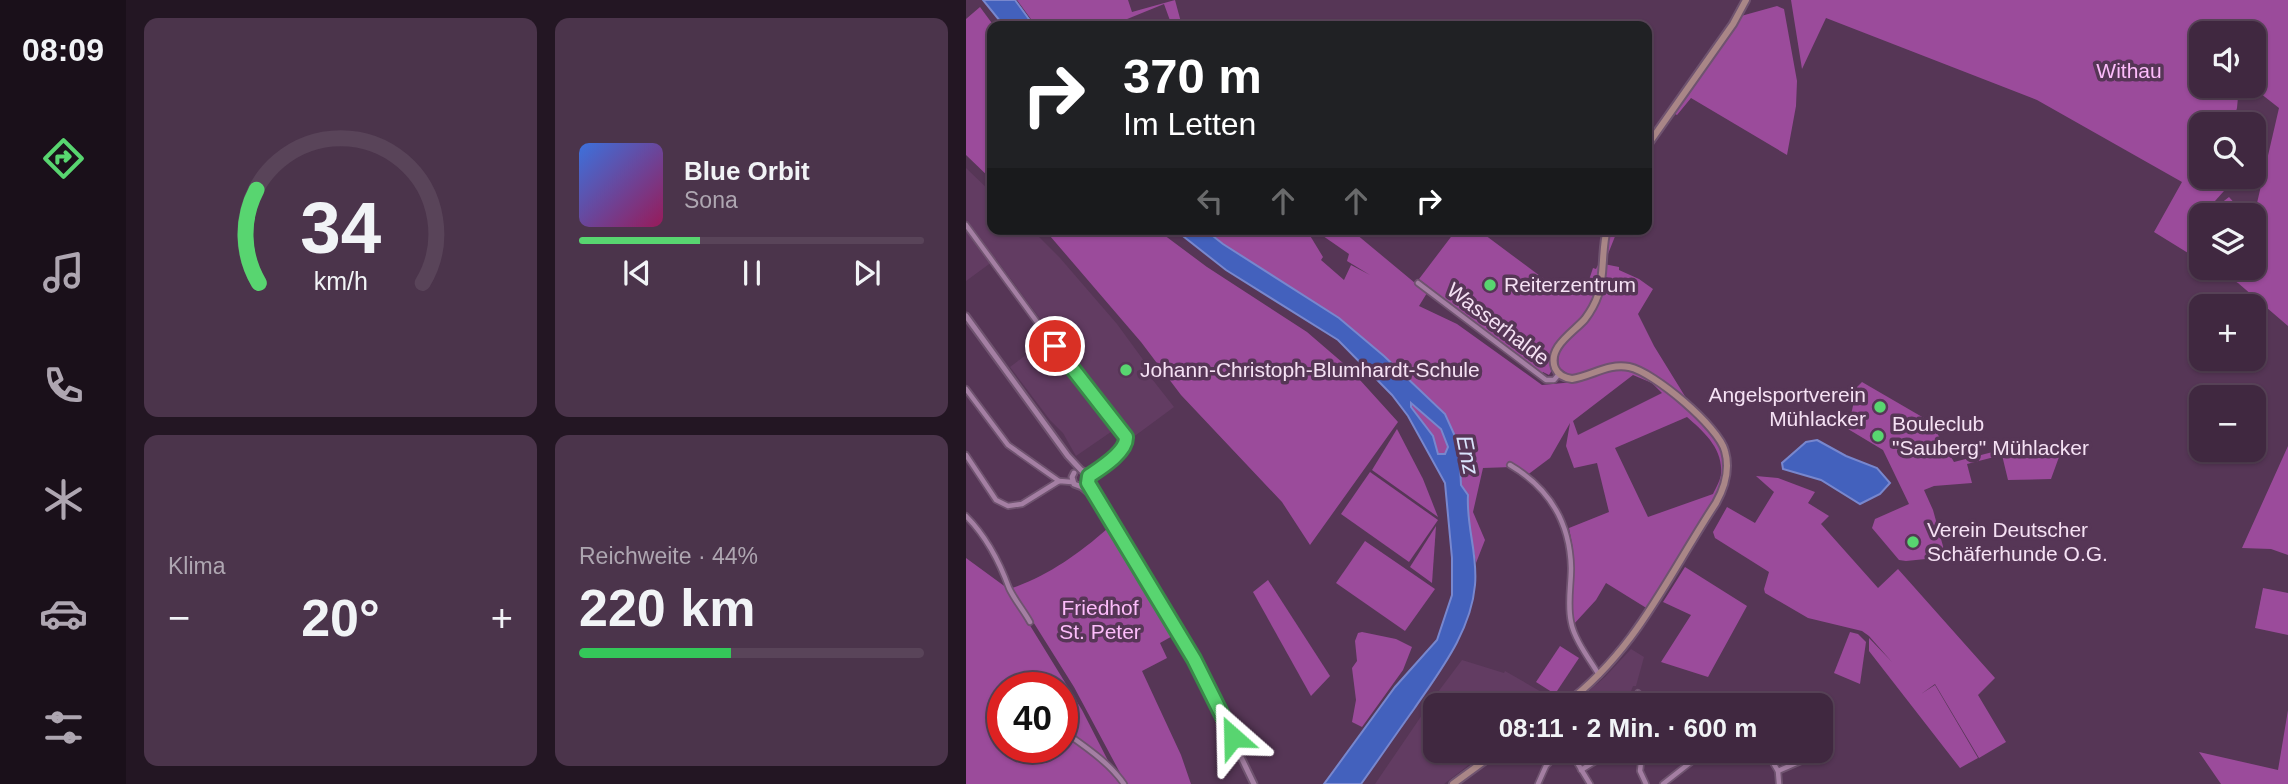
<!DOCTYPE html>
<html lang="de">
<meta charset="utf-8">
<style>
:root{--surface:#402840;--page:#4b344b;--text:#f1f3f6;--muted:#aea6b1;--line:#594459;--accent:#58d570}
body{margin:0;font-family:Arial,sans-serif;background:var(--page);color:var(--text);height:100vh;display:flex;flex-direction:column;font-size:26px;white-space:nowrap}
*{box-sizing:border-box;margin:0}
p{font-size:23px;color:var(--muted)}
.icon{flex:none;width:38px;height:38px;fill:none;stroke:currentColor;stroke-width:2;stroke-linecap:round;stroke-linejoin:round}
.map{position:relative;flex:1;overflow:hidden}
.drawer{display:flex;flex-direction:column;gap:18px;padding:18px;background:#231623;width:840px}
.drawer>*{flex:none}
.guide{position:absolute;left:21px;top:21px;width:665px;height:214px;border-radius:14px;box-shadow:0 2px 5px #0004,0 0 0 2px var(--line);background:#202124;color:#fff;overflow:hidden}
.tools{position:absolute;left:1223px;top:21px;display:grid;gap:14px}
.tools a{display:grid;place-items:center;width:77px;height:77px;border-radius:14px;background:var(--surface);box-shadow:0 2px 5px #0004,0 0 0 2px var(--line);font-size:35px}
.speed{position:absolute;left:21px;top:672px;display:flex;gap:14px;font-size:35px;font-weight:700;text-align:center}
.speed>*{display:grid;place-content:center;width:91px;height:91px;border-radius:50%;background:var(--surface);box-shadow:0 2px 5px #0004,0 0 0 2px var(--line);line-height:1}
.speed .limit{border:10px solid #d22;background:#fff;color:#111}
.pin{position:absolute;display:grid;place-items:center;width:60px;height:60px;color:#fff;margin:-30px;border:4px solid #fff;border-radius:50%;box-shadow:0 2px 7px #0007}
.me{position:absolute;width:77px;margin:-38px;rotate:335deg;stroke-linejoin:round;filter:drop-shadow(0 0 5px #0008)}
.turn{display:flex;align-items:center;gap:24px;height:147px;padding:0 21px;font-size:32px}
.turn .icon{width:91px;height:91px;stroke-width:2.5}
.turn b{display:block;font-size:49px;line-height:60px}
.lanes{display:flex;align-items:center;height:66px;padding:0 21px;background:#0003;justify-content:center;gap:35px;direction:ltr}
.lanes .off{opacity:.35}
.big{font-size:52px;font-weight:700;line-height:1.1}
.drawer .widget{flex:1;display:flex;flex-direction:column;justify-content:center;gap:10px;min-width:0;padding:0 24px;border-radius:14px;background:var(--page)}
.drawer .dial{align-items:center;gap:0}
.dial svg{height:182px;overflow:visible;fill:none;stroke:var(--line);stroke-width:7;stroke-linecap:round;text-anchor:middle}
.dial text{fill:var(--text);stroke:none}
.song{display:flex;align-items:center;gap:21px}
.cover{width:84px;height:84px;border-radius:10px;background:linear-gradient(135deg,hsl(220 70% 55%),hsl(330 70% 35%))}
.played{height:7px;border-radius:4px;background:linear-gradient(90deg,var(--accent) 35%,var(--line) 35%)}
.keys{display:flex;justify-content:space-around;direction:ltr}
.heat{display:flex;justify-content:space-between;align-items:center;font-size:38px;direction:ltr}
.charge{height:10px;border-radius:5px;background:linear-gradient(90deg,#34c759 44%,var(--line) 0)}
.drawer .tiles{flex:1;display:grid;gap:18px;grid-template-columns:repeat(2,1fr)}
.trip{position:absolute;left:457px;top:693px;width:410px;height:70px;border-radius:14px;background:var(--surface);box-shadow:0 2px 5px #0004,0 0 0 2px var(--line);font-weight:700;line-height:70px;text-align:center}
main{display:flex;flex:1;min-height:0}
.tabs{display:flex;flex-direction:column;width:126px;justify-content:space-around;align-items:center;background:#1a101a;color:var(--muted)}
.tabs .icon{width:49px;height:49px}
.tabs .active{color:var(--accent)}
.tabs b{font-size:32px;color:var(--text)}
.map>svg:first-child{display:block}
.built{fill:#623c62;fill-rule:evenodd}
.green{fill:#9b4b9b;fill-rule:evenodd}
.water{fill:#4361bd;stroke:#7887ce;stroke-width:2;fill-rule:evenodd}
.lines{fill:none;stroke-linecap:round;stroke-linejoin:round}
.minor-casing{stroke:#6f536f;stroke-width:8}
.tertiary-casing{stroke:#6f536f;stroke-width:9}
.secondary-casing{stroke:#6f536f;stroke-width:10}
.minor{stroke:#a47fa3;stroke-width:4.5}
.tertiary{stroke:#a47fa3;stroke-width:5}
.secondary{stroke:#a98687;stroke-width:6}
.route-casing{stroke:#398a49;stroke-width:18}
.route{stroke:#58d570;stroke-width:12}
.poi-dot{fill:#58d570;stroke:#563656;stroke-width:2.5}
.labels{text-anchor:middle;stroke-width:7;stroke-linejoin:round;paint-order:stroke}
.park-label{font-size:21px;fill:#fdbdfb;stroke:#563656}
.poi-label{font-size:21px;fill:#f5e1f4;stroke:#563656;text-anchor:start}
.street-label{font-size:21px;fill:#f5e1f4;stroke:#563656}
.water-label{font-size:23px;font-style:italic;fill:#d9e3fc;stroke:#563656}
</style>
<main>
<nav class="tabs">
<b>08:09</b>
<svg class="icon active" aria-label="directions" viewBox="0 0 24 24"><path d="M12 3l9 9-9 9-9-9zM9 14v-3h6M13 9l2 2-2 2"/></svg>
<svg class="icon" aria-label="music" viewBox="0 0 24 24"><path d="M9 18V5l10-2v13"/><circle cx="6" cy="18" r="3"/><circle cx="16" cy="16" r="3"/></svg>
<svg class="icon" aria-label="phone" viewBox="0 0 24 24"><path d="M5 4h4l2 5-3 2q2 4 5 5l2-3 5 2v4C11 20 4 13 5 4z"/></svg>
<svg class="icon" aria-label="climate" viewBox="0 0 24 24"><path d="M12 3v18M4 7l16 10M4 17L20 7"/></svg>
<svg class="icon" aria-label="car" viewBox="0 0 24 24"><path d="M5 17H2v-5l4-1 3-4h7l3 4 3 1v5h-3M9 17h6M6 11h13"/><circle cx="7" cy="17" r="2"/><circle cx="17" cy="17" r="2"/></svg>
<svg class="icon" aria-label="filters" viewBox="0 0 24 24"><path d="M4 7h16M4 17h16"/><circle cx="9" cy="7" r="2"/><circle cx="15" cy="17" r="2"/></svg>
</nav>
<section class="drawer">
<div class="tiles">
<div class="widget dial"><svg viewBox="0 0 100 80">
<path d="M14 69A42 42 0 1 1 86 69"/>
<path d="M14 69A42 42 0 0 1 13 28" stroke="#58d570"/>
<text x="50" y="56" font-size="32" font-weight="700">34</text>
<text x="50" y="72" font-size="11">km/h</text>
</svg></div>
<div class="widget">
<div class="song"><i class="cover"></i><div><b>Blue Orbit</b><p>Sona</p></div></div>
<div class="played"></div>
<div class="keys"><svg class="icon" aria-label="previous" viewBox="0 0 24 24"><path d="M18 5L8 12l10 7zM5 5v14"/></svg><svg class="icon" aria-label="pause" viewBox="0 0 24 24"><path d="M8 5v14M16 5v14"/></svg><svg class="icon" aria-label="next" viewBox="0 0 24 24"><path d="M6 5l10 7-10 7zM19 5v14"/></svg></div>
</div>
<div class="widget"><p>Klima</p>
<div class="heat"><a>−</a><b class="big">20°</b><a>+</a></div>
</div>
<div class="widget"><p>Reichweite · 44%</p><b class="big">220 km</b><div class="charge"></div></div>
</div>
</section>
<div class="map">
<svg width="1322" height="784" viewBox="0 0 1322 784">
<rect width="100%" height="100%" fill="#563656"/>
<g class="built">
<path d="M0 168 26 193V229H65L94 258 151 324 189 376 186 379 208 407 166 438 155 425 110 456 97 433 84 420 44 367 86 335 30 259 0 281ZM108 357 150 415 143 421 128 405 98 364Z"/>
<path d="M665 649 678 657 670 686H667L660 705H607L639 677Z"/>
<path d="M496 660 538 673 539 671 591 701 586 705H469V751H521L478 784H409L469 696Z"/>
</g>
<g class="green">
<path d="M51 0H162L166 12 209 0 216 26H206L198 4 144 26H70Z"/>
<path d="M825 0H1322V326L1272 283 1247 268H1288V216L1313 108 1285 86H1288V33H1236V86H1273L1271 108 1266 124H1236V177H1266V182L1249 201 1254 204 1263 197 1279 215H1236L1235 261 1188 232 1216 182 1071 100 860 18 836 69Z"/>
<path d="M811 6 818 9 831 81 830 106 821 155 725 98 711 115 707 113 775 16Z"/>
<path d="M14 7 28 26H26V180L0 155V19Z"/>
<path d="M78 229H190L241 267 341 332 384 369 432 422 344 545 316 502 215 395 175 342Z"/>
<path d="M238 229H340L357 257 355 260 378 280 385 265 404 275 381 261 383 254 347 229H384L461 293 453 306 491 324 576 385 608 382 638 371 655 369 669 371 694 385 749 436 757 454V480L749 500 682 609 640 583 630 600 607 625V549L603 528 643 512 631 463 608 468 600 446 604 423 584 458 560 476 546 467 517 468 507 512 519 540 510 563 501 514 502 495 495 485 493 445 479 414 418 356 373 318 257 244ZM667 375 686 383 696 393 612 435 607 421ZM721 417C737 431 757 448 755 473 755 479 750 488 747 494L682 517 649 448Z"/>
<path d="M491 229H511L594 291 604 278 620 289 627 268 630 269 632 265C647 311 571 341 586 370L583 375 577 372 575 375 453 279Z"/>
<path d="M643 229H652L638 264 653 267V270L673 279 687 289 672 314 688 346 725 406 693 378 668 366 604 376 593 367C588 344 612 333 623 317 635 300 640 251 643 229Z"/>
<path d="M896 382 970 425 968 428 988 462 1046 447 1071 445 1097 446 1085 479 1042 480 1036 455 1001 464 1006 483 968 486 958 490 967 510 980 557 940 561 933 560 906 528 909 519 943 504 917 450 882 429 891 387Z"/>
<path d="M445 402 475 429 482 448 479 454 474 455 472 453 467 436 444 407Z"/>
<path d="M431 429 457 479 472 517 406 470Z"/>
<path d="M1322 446V555L1305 549 1276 548Z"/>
<path d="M404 472 472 520 443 562 375 514Z"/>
<path d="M790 476 812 478 849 492 842 503 863 516 855 524 912 588 932 569 1029 678 1012 695 1040 742 1013 758 969 684 955 694 969 685 1012 758 994 768 903 651V638L926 662 903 636 896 631 842 618 799 593 798 589 803 572 749 538 747 532 761 507 789 523 808 492Z"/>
<path d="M470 526 466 583 444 567Z"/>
<path d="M141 529 148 538 154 539 210 634 194 643 201 658 176 671 215 755 225 784H160L108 687 46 588C80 577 114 553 141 529Z"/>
<path d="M399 541 469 589 439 631 370 583Z"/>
<path d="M0 558 41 588 116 710 154 784H0ZM37 688H96V747H37Z"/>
<path d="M719 567 781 606 742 677 695 662 725 615 697 602Z"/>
<path d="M302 580 364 676 345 696 287 592Z"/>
<path d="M1297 588 1322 593V635L1289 628Z"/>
<path d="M396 632 430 639 446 647 437 670 396 727 386 722 390 700 386 668 391 661 389 641 392 633Z"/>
<path d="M884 632 892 634 900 642 894 684 868 673Z"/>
<path d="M594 646 613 658 589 694 570 682Z"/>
<path d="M1322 710V784H1255L1233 752 1312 770Z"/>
</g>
<g class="water">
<path d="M17 0H49L68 26H38Z"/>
<path d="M208 229H238L257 244 373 318 418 356 479 414 493 445 495 485 502 495C500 526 512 554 509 585 505 632 473 672 448 709 430 734 413 759 395 784H358L429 687 471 640 486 595V558L479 483 442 416 426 395 372 340 260 270ZM445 403 475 429 482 447 479 454H472L467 436 445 407Z"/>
<path d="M851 440 880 456 911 468 924 483 914 494 894 504 855 480 817 469 816 463 840 442Z"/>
</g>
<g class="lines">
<defs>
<g id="minor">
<path d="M0 225 112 378 160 437C161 452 135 468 123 476"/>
<path d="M452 283 580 380H588L593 374"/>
<path d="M0 389 42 445 93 481"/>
<path d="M0 455 30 500 42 506 56 504 93 481 106 482"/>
<path d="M544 465C583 488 604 521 605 568 605 586 601 604 605 622 608 639 624 660 633 675"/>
<path d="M120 472 136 465"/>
<path d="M0 516C19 535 34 563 43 588 48 599 58 611 64 622"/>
<path d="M39 687V688"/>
<path d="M664 705 672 693"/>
<path d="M728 705V701"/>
<path d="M96 730C118 746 143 762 158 784"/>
<path d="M604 751 624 784"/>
<path d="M800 751 812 771 813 784"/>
<path d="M676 754 674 771 680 784"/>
<path d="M615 770 646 751"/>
<path d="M812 771 835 761 840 751"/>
<path d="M572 784 580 766 594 751"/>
<path d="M697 784 739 751"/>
</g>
<g id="tertiary">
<path d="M0 316 102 456 115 470 122 474V483L116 487"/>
<path d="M108 473 106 477 108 484 116 487 129 498"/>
<path d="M122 483 227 658 288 784"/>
</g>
<g id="secondary">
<path d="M681 146 767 24 780 0"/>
<path d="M598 705C671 650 701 577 750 503 759 487 764 469 759 451 753 427 688 372 663 367 642 363 626 376 606 379 598 378 592 375 589 368 581 347 608 332 619 319 625 311 629 304 632 295 639 274 635 251 641 229"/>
<path d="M487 784 532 751"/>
</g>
</defs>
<use href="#minor" class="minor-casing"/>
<use href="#tertiary" class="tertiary-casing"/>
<use href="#secondary" class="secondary-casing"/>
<use href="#minor" class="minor"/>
<use href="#tertiary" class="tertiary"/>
<use href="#secondary" class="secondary"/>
</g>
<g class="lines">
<defs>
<path id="route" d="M89 346 160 437C161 452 135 468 123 476L122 483 228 659 267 737"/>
</defs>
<use href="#route" class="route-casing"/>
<use href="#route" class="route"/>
</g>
<g class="poi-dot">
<circle cx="524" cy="285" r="7"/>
<circle cx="160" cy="370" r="7"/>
<circle cx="914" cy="407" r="7"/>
<circle cx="912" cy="436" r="7"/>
<circle cx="947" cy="542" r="7"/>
</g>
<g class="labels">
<g class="park-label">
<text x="1163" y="78">Withau</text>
<text x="134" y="615">Friedhof<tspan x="134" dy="24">St. Peter</tspan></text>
</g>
<g class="poi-label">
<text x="538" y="292">Reiterzentrum</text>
<text x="174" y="377">Johann-Christoph-Blumhardt-Schule</text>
<text x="900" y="402" text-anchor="end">Angelsportverein<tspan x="900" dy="24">Mühlacker</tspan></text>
<text x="926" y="431">Bouleclub<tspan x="926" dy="24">"Sauberg" Mühlacker</tspan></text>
<text x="961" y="537">Verein Deutscher<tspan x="961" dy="24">Schäferhunde O.G.</tspan></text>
</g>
<g class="street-label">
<text transform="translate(532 324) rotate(37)" y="7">Wasserhalde</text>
</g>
<g class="water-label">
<text transform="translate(502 455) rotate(79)" y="8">Enz</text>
</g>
</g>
</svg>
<div class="tools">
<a><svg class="icon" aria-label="sound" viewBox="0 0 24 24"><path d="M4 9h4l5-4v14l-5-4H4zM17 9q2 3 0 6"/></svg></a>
<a><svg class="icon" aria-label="search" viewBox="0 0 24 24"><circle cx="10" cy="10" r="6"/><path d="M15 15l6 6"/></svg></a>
<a><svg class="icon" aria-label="layers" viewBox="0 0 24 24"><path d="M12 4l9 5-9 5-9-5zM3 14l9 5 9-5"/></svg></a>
<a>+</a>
<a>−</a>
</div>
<div class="speed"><div class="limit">40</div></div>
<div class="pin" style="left:89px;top:346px;background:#d93025"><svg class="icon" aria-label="arrive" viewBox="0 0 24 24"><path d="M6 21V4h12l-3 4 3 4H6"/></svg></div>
<svg class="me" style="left:267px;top:737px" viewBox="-20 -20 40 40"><path d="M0-17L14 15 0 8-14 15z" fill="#58d570" stroke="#fff" stroke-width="4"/></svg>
<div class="trip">08:11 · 2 Min. · 600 m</div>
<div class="guide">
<div class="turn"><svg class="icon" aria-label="right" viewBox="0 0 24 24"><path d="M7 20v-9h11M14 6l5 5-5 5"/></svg><div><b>370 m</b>Im Letten</div></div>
<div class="lanes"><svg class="icon off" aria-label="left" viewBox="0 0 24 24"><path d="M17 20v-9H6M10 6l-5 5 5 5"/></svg><svg class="icon off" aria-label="ahead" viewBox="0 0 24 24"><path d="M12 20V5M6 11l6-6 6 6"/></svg><svg class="icon off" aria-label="ahead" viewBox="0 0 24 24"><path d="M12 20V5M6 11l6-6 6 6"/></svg><svg class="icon" aria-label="right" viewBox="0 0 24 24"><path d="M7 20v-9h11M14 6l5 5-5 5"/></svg></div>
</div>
</div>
</main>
